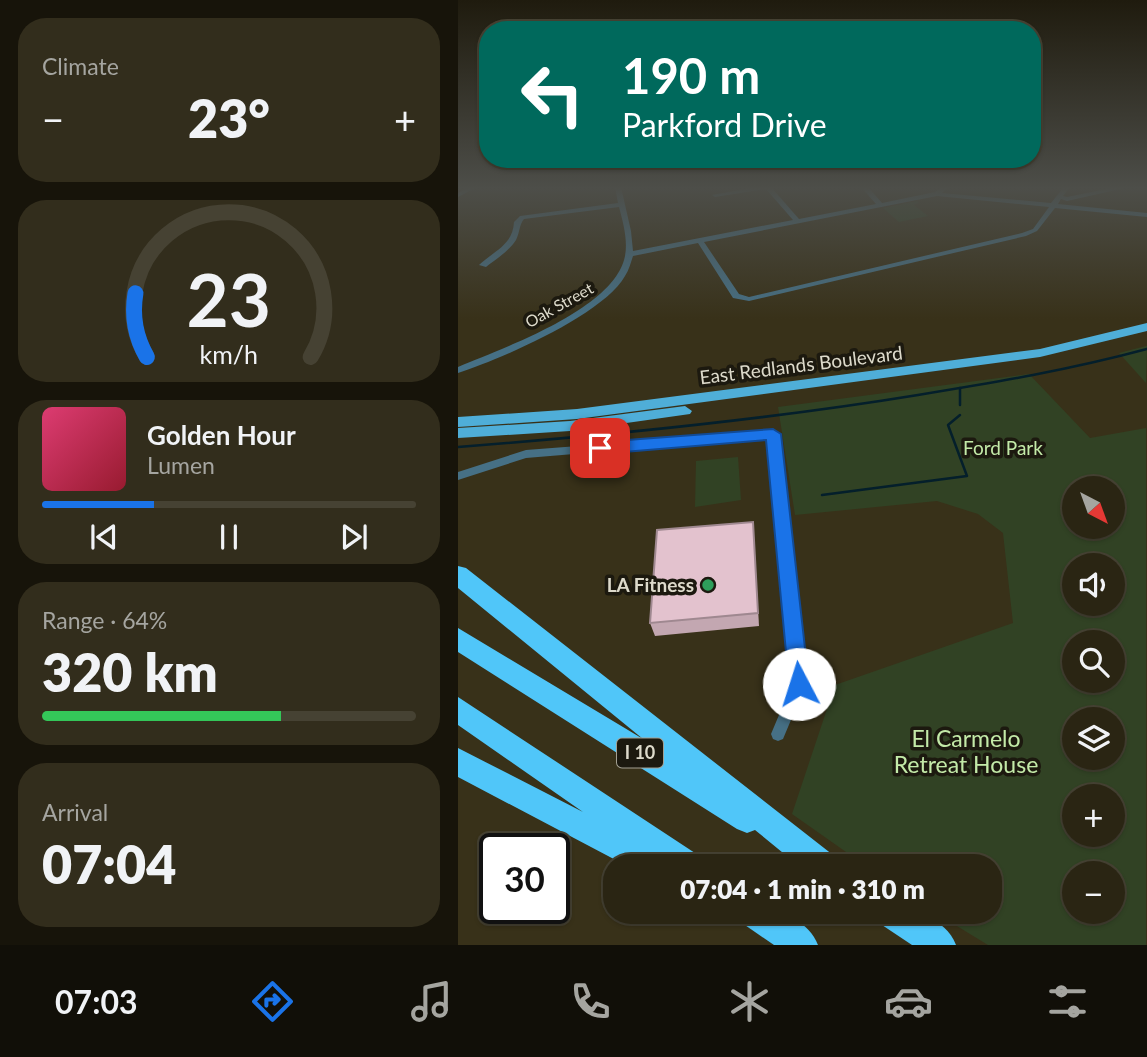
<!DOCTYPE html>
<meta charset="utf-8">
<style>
:root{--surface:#2a2513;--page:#322d1c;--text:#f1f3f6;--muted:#a5a5a0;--line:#464233;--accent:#1a73e8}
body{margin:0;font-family:Lato,sans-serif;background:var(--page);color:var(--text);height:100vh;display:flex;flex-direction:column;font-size:26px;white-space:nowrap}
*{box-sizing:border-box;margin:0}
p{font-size:23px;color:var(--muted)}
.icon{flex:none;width:38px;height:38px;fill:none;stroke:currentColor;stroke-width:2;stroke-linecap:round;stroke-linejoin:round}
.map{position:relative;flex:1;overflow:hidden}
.drawer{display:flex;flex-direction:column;gap:18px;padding:18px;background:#17140a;width:458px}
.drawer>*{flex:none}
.banner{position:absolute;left:21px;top:21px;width:562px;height:147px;border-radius:28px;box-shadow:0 2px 5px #0004,0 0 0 2px var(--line);background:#00695c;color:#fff;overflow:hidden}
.needle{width:46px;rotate:139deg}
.fabs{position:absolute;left:604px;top:476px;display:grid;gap:14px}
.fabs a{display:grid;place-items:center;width:63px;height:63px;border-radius:50%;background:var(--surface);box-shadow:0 2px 5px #0004,0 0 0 2px var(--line);font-size:35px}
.speed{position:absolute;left:21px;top:833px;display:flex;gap:14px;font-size:35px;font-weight:700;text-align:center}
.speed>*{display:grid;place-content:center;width:91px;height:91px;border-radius:50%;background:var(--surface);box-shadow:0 2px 5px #0004,0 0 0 2px var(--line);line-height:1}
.speed .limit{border:4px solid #111;border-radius:10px;background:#fff;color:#111}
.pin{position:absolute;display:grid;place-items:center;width:60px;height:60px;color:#fff;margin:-30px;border-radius:14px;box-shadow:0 4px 10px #0006}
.me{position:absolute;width:77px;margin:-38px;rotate:355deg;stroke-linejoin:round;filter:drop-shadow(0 0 5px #0008)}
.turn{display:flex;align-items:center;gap:24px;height:147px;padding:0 28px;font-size:32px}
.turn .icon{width:91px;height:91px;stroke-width:2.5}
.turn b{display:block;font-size:49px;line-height:60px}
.big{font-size:52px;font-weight:800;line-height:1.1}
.drawer .card{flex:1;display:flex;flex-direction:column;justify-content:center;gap:10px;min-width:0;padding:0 24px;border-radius:28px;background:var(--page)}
.drawer .dial{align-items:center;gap:0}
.dial svg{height:182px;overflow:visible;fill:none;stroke:var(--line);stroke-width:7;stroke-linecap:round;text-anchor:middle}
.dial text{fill:var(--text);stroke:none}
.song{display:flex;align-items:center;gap:21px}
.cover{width:84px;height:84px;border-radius:10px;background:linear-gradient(135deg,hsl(340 70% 55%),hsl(350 70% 35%))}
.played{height:7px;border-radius:4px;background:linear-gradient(90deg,var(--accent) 30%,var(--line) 30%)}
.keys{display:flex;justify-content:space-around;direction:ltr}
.heat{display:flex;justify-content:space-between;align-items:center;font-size:38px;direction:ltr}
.charge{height:10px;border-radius:5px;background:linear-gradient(90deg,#34c759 64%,var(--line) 0)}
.trip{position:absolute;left:145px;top:854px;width:399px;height:70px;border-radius:28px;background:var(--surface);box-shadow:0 2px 5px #0004,0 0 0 2px var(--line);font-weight:800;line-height:70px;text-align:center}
.menu{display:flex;height:112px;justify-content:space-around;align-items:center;background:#110f08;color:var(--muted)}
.menu .icon{width:49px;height:49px}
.menu .current{color:var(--accent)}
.menu b{font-size:32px;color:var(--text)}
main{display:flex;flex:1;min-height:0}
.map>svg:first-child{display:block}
.green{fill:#314224;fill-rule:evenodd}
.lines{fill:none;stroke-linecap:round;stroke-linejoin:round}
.stream{stroke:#041f2b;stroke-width:2.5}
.minor{fill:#467085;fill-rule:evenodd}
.primary{fill:#4faed8;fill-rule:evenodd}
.motorway{fill:#50c6f9;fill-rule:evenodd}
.wall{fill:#c3a7b1}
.building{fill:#e3c2ce;stroke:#9f8890;stroke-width:2}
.route{fill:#1a73e8;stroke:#114b97;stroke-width:2}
.leisure-dot{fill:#2e9e5b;stroke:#1c190f;stroke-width:2.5}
.labels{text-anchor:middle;stroke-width:7;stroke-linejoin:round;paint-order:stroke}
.far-street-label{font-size:16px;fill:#dddacb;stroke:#1c190f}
.shield{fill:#1c190f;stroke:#a3a093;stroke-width:2}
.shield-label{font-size:18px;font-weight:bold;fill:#dddacb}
.street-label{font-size:19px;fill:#dddacb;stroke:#1c190f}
.park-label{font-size:19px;fill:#c3eaa8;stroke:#1c190f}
.poi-label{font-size:19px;font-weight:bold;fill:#dddacb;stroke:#1c190f;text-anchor:end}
.near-park-label{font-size:23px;fill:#c3eaa8;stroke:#1c190f}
</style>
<main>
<section class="drawer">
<div class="card"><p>Climate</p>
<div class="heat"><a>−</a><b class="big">23°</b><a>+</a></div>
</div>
<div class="card dial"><svg viewBox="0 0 100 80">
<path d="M14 69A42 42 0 1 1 86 69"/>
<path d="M14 69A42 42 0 0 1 9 41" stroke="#1a73e8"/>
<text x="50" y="56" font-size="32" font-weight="700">23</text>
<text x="50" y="72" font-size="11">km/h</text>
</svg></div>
<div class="card">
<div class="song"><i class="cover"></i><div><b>Golden Hour</b><p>Lumen</p></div></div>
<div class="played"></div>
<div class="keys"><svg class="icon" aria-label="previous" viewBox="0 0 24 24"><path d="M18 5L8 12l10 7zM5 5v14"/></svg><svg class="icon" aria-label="pause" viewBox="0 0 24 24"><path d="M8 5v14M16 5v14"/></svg><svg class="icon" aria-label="next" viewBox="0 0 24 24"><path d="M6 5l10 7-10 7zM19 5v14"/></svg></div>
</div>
<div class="card"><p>Range · 64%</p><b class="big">320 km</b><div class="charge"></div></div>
<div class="card"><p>Arrival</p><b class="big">07:04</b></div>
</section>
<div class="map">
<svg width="689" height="945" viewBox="0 0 689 945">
<rect width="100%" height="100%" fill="#383119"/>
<g class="green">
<path d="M459 201 461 203 456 205 470 216 441 222 425 208Z"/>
<path d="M688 346H689L688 383 661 353Z"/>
<path d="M571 374 632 438 688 428V945H530L476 912H532V866H408L334 814 377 685 555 623 545 533 520 514 479 501 337 515 320 407ZM616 488H654V527H616ZM654 565V604H616V565ZM616 642H654V681H616ZM616 719H654V758H616ZM616 796H654V835H616ZM616 873H654V912H616Z"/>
<path d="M280 457 283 500 237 507 238 461Z"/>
</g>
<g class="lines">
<g class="stream">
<path d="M502 388V405"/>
<path d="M0 447C154 435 307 420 460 395 539 382 611 370 689 349"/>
<path d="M364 495 509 476 490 425 502 415"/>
</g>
<g class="minor">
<path d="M11 187H19L0 197V193Z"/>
<path d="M157 187H163L173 231 175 251 335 220 308 189 257 197 254 195 297 187H313L341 219 418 204 403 187H410L424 203 477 192 483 187H490L484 193 593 203 606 187H612L605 196 609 197 658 187H671L609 201 603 199 600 204 689 213V217L597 208 579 231 568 236 291 301 275 298 240 243 175 256C173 262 171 270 167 276 145 315 43 359 0 373V367C45 348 157 309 167 256 170 240 165 222 161 207L66 219C61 225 62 232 58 240 51 251 38 259 28 267L21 265C36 251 55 245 56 222L62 216 160 203ZM479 196 591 207 575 229 564 233 291 297 281 294 246 242Z"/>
<path d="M315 431 320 434 348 684 325 739 320 741 315 739 313 734 334 684 310 438 68 458 0 480V472L68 450Z"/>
</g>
<g class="primary">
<path d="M689 323V331L582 357 119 419 0 427V417L119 409 582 349Z"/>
<path d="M227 406 234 411 232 414 112 431 0 438V428L112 421Z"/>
</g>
<g class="motorway">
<path d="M0 566 8 568 375 855 379 866H341L297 830 289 833 279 829 0 652V628L185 739 0 588Z"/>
<path d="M0 697 240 855 244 866H169L0 777V748L125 812 0 725Z"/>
<path d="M279 912C310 911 347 912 360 945H316L284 923Z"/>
<path d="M416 912C447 911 485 912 498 945H454L421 923Z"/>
</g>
</g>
<path class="wall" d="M296 536 301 626 197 636 192 623Z"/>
<path class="building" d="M295 522 300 613 192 623 199 530Z"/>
<linearGradient id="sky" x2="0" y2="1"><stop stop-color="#1f1b0e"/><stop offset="0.59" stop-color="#4d4e49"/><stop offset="1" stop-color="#4d4e49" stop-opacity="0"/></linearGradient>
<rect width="689" height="319" fill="url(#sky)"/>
<path class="route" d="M315 429 323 434 351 684 348 691 341 694 334 691 331 684 308 440 142 454 134 448 142 442Z"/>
<circle class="leisure-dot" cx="250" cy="585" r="7"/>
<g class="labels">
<g class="far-street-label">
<text transform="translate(101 305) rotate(-29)" y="6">Oak Street</text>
</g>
<rect class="shield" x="159" y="738.5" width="46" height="29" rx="5"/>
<g class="shield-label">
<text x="182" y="759">I 10</text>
</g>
<g class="street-label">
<text transform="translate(343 365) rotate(-7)" y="7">East Redlands Boulevard</text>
</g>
<g class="park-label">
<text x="545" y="455">Ford Park</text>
</g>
<g class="poi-label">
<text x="236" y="592">LA Fitness</text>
</g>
<g class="near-park-label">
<text x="508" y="747">El Carmelo<tspan x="508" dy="26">Retreat House</tspan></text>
</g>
</g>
</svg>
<div class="fabs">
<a><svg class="needle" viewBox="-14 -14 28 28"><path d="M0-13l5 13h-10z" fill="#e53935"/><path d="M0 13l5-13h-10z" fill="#a5a5a0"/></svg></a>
<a><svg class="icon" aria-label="sound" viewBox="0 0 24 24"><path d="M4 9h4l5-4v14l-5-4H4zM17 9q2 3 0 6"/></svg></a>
<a><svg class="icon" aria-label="search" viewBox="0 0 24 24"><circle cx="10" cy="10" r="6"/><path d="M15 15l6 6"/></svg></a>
<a><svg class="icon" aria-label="layers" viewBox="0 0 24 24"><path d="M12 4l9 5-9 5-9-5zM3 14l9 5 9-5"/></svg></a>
<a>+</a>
<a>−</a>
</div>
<div class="speed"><div class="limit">30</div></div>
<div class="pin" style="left:142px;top:448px;background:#d93025"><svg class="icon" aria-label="arrive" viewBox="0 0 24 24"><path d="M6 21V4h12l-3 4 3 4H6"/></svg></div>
<svg class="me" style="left:341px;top:684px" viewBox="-20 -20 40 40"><circle r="19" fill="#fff"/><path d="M0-13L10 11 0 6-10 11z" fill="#1a73e8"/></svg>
<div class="trip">07:04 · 1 min · 310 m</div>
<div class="banner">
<div class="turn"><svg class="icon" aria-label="left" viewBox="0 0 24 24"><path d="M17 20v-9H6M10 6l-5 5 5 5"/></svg><div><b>190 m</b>Parkford Drive</div></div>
</div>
</div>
</main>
<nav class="menu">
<b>07:03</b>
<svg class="icon current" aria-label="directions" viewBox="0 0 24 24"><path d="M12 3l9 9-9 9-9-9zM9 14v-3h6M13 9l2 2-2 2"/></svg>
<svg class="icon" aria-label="music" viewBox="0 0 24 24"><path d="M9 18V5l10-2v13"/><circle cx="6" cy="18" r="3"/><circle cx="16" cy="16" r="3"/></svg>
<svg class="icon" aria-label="phone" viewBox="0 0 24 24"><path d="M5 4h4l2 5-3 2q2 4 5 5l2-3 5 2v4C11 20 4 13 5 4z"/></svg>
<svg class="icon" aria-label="climate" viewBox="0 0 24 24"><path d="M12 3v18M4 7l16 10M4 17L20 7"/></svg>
<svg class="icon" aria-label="car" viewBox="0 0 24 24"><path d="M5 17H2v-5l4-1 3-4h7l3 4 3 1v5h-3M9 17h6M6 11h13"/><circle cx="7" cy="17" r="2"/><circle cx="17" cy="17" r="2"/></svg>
<svg class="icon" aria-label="filters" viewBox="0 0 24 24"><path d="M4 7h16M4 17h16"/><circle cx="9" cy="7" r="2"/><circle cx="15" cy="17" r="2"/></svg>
</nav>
